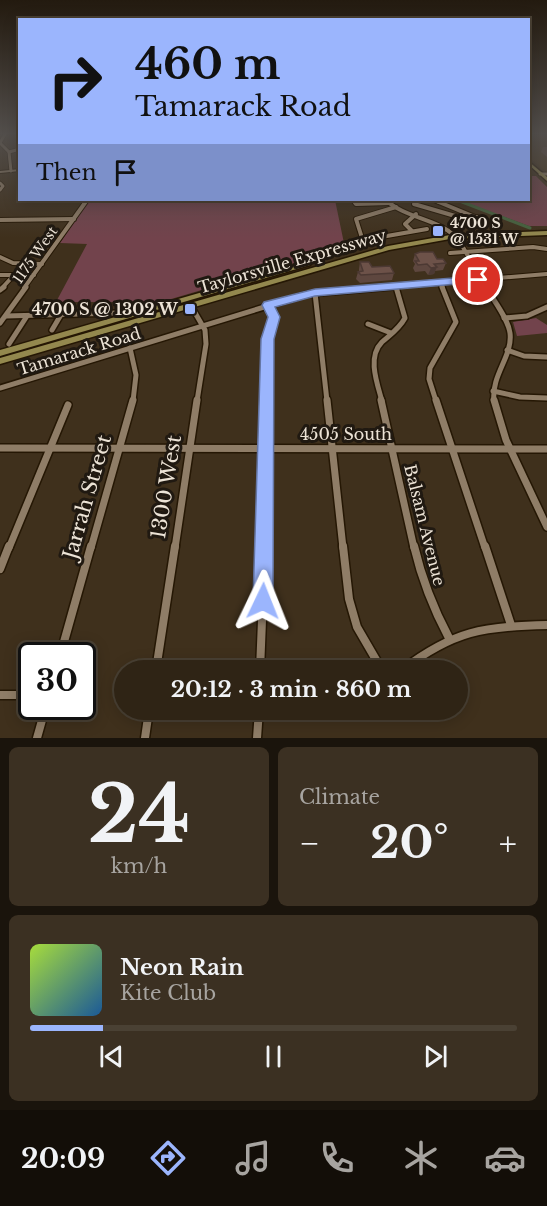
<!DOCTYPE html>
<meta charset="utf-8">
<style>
:root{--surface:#2f2415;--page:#3b3022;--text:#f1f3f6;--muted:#a7a4a0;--line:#4a4134;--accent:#9bb5fd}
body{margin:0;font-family:"Libre Baskerville",serif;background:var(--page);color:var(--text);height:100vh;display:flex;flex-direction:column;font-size:22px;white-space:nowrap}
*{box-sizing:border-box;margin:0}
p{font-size:20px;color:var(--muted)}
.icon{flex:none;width:33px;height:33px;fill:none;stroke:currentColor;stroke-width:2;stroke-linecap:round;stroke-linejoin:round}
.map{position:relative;height:738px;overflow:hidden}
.details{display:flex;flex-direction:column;gap:9px;padding:9px;background:#1a140c;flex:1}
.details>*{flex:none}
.banner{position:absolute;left:18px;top:18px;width:512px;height:183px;border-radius:0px;box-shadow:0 3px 15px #0003,0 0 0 2px var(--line);background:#9bb5fd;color:#111;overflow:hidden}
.speed{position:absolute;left:18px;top:642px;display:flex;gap:12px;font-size:30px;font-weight:700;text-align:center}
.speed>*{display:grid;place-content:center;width:78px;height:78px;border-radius:50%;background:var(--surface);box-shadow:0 3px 15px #0003,0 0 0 2px var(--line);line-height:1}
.speed .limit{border:3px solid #111;border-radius:9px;background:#fff;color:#111}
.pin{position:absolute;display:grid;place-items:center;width:51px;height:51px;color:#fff;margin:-26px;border:3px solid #fff;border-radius:50%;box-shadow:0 2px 6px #0007}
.me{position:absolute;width:66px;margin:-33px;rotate:2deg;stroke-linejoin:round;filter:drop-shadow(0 0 4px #0008)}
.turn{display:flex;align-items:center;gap:21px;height:126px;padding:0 18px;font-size:27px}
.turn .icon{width:78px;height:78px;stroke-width:2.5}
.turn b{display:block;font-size:42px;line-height:51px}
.then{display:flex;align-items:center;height:57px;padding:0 18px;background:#0003;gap:12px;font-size:22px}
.big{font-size:45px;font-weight:700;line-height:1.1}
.details .tile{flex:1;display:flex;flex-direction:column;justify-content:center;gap:9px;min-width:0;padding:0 21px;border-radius:9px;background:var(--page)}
.details .dial{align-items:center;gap:0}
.dial b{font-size:78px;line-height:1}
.song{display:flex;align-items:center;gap:18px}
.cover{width:72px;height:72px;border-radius:9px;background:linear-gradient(135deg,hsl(80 70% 55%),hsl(210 70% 35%))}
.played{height:6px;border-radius:3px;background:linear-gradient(90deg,var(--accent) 15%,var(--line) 15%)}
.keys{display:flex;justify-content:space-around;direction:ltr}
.heat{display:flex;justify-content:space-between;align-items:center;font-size:33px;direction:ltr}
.details .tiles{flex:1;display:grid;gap:9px;grid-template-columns:1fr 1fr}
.tile:last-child{grid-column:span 2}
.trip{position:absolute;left:114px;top:660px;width:354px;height:60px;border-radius:30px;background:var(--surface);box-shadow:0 3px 15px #0003,0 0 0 2px var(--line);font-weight:700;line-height:60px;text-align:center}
.menu{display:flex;height:96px;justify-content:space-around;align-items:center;background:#130e08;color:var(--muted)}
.menu .icon{width:42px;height:42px}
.menu .active{color:var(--accent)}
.menu b{font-size:27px;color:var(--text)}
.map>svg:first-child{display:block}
.built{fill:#48351b}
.green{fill:#72434c}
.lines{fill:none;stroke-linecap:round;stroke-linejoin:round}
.canal-far1{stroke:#46623e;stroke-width:2}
.canal{stroke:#46623e;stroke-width:3}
.street-far4-casing{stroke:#251704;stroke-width:4.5}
.street-far3-casing{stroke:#251704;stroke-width:6}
.street-far2-casing{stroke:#251704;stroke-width:8}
.street-far1-casing{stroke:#251704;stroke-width:10}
.street-casing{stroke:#251704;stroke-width:11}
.secondary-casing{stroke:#251704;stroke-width:2}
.primary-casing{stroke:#251704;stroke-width:3}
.street-far4{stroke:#8f7d67;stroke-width:3}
.street-far3{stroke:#8f7d67;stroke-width:4}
.street-far2{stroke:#8f7d67;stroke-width:5}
.street-far1{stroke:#8f7d67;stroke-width:7}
.street{stroke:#8f7d67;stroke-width:8}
.secondary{fill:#8f7d67;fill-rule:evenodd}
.primary{fill:#93884e;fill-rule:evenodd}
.wall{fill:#5e473f}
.shaded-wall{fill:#4c3933}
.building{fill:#6d5249;stroke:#4c3933;stroke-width:1.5}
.route{fill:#9bb5fd;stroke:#6576a4;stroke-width:1.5}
.poi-dot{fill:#9bb5fd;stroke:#201911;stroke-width:2}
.labels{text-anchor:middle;stroke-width:6;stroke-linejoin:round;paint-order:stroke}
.far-poi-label{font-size:14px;font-weight:bold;fill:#ece3d6;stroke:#201911;text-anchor:start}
.far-street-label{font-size:14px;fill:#ece3d6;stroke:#201911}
.street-label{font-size:16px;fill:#ece3d6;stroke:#201911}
.poi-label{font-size:16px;font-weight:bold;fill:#ece3d6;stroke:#201911;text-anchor:end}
.near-street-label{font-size:20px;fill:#ece3d6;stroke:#201911}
</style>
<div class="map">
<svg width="547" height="738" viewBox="0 0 547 738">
<rect width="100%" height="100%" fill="#3f301c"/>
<path class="built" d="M528 134 547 136V172L528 157Z"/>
<g class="green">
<path d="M528 176H536L547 187V226H529L459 200H528Z"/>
<path d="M89 200H335L345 248 161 302H56L87 244 60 243Z"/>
<path d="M536 318 547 325V333L517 336 513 322Z"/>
</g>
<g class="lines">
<path class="canal-far1" d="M456 200 460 202"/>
<path class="canal" d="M457 200 530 228"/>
<defs>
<g id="street-far4">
<path d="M5 134 0 143 9 152 11 171"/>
<path d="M9 152 20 149"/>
<path d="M540 174H547"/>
<path d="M0 183 3 186 0 190"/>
<path d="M27 200H30"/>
<path d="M386 200 388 202"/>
<path d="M434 200 438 202"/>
</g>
<g id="street-far3">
<path d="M353 200 356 204 389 203"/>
<path d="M386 200C405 218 435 218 455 236"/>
<path d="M434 200 475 217"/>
<path d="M414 204 462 218 477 217"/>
<path d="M396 207 356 219 362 238 364 240 427 229"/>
<path d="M0 220 74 219"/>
<path d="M412 231 405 224 416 214"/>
<path d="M460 242 486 288"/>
<path d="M450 253 533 247 547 249"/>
<path d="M0 257 13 263 42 264"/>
<path d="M0 275H34"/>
<path d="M440 282 443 288"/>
<path d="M396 286 397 288"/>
<path d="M2 288 14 275"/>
<path d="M24 288 87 200"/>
<path d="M374 288 547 274"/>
</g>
<g id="street-far2">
<path d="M486 287C493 300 508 318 510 333 513 356 491 375 494 401"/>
<path d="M0 290 4 287"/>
<path d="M315 293 327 401"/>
<path d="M194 311 205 330 206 344 197 401"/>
<path d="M6 316 117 313"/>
<path d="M504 318 527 316 547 307"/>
<path d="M0 323 26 287"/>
<path d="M368 324 391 333"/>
<path d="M52 330 62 313"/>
<path d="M9 344 27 316"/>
<path d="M130 348 136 375 133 401"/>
<path d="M507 350 524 356 547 357"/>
<path d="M0 388 307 294 392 287"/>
<path d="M493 391 520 397 547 398"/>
<path d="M266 401 267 343 274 315 268 305"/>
<path d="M382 401C377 383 367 357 382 342 391 334 399 329 405 318L396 287"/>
<path d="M436 401 429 379 430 368 456 322 442 287"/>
</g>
<g id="street-far1">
<path d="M327 400 343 548"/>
<path d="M381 400 414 548"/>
<path d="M436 400 485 548"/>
<path d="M494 400 506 440 547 527"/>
<path d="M0 448 547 449"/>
<path d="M9 548 68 405"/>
<path d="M91 548 133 400"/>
<path d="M175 548 197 400"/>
<path d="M265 548 266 400"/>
</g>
<g id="street">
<path d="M343 546 349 599 357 627 382 670"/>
<path d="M414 546C422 580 433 608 449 638"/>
<path d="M485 546 511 625"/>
<path d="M0 569 9 546"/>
<path d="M60 656 91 546"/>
<path d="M156 670 175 546"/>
<path d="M260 670 265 546"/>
<path d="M402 670C453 631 484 626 547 625"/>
<path d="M0 695H32"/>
<path d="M259 712 321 714 344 710"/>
<path d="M37 738 46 706"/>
<path d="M145 738 149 710"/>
<path d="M257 738 259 710"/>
</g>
<path id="secondary" d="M20 169V171L0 173V171Z"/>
<g id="primary">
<path d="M528 161 547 177V181L528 164Z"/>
<path d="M547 231V235L450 239 389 250 0 364V358L388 246 450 235Z"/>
<path d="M308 262 311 264 310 265 0 356V350Z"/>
</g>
</defs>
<use href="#street-far4" class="street-far4-casing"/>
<use href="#street-far3" class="street-far3-casing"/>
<use href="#street-far2" class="street-far2-casing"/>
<use href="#street-far1" class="street-far1-casing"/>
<use href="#street" class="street-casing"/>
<use href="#secondary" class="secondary-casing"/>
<use href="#primary" class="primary-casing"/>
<use href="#street-far4" class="street-far4"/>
<use href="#street-far3" class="street-far3"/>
<use href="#street-far2" class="street-far2"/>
<use href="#street-far1" class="street-far1"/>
<use href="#street" class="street"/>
<use href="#secondary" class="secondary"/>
<use href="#primary" class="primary"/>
</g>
<g class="wall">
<path d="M543 147H547V157L541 152Z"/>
<path d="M415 254 437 259 446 263 443 270 435 271 434 274 428 275 425 271 415 272 413 268 415 264 413 261Z"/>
<path d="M360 262 372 267 394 273 392 280 360 283 356 279 358 272 359 271V269Z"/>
</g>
<path class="shaded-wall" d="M437 267 434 274 428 275 431 268Z"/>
<g class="building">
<path d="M420 252H433L437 259H443L446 263 434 264 437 267 431 268 427 264 418 265 415 261H419L415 254Z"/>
<path d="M360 262H369L372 267 390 266 394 273 361 275 358 272 363 271Z"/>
</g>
<linearGradient id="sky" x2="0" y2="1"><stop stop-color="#231a0f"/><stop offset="0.56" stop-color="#524e4b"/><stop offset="1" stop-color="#524e4b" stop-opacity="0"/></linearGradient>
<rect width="547" height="238" fill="url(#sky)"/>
<path class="route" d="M478 276 483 280 481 282 315 296 275 307 280 317 274 339 273 601 270 608 263 611 256 608 253 601 261 339 268 317 262 305 264 302 315 289Z"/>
<g class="poi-dot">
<rect x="432" y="225" width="12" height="12" rx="3"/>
<rect x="184" y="303" width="12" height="12" rx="3"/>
</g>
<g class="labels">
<g class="far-poi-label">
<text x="450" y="228">4700 S<tspan x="450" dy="16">@ 1531 W</tspan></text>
</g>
<g class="far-street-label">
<text transform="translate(35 255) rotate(-55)" y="5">1175 West</text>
</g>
<g class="street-label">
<text transform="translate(292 261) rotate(-16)" y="6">Taylorsville Expressway</text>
<text transform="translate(79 351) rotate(-17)" y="6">Tamarack Road</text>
<text x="346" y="440">4505 South</text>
<text transform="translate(425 525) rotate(76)" y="6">Balsam Avenue</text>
</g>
<g class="poi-label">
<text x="178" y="315">4700 S @ 1302 W</text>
</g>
<g class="near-street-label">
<text transform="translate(166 487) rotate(-81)" y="7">1300 West</text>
<text transform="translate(87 497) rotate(-74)" y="7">Jarrah Street</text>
</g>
</g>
</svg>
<div class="speed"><div class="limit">30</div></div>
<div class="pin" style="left:478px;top:280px;background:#d93025"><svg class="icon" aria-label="arrive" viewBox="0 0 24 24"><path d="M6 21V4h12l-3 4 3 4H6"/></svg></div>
<svg class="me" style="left:263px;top:601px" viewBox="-20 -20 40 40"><path d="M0-17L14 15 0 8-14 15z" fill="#9bb5fd" stroke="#fff" stroke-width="4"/></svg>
<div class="trip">20:12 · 3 min · 860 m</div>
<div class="banner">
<div class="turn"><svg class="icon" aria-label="right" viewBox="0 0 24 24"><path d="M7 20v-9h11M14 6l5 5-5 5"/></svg><div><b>460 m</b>Tamarack Road</div></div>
<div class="then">Then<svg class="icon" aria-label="arrive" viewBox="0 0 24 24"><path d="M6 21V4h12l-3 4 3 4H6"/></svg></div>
</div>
</div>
<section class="details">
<div class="tiles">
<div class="tile dial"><b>24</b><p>km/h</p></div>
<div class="tile"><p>Climate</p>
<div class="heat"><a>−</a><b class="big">20°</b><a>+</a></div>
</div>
<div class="tile">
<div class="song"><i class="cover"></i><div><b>Neon Rain</b><p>Kite Club</p></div></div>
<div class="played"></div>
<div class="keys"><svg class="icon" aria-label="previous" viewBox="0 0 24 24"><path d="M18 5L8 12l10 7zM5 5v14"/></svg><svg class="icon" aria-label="pause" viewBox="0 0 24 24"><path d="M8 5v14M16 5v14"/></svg><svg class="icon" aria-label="next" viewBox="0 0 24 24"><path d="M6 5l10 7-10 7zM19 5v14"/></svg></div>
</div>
</div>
</section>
<nav class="menu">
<b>20:09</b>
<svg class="icon active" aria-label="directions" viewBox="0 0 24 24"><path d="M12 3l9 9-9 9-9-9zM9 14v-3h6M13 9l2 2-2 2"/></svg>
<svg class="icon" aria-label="music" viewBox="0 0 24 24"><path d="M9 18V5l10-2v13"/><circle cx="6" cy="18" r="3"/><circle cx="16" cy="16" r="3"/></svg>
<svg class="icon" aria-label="phone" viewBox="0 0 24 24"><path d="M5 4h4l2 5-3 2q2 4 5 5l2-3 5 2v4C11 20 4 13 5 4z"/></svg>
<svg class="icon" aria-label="climate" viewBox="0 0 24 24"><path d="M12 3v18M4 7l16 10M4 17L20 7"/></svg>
<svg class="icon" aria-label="car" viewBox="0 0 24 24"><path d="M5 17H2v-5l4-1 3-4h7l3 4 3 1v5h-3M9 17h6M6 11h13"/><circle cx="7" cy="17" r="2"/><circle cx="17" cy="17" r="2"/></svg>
</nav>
